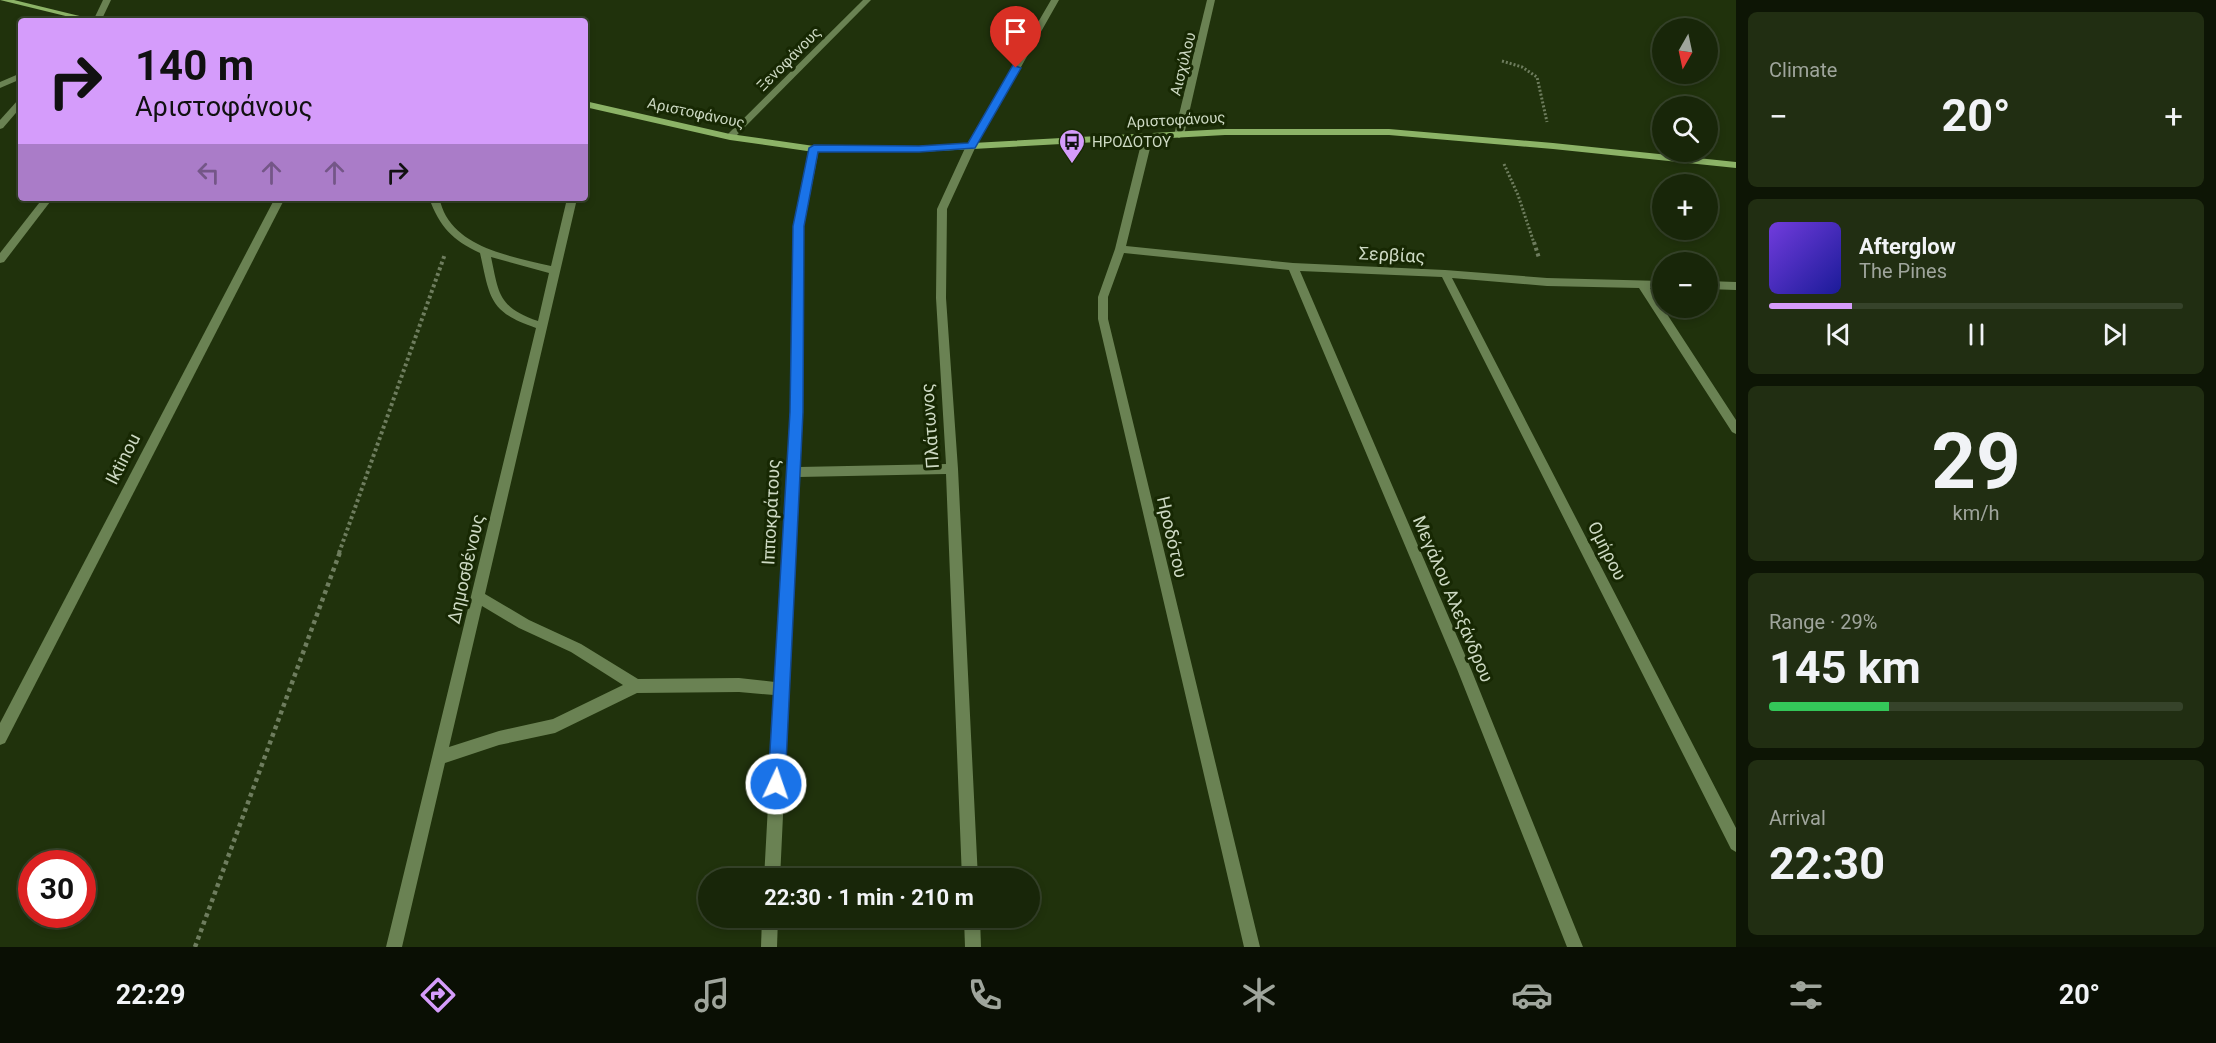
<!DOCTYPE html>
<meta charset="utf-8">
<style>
:root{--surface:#182609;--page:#212e12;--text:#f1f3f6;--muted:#9fa59c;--line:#36432a;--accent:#d59cfb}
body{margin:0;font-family:Roboto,sans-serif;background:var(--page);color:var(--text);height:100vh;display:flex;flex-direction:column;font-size:22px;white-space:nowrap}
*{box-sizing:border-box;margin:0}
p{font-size:20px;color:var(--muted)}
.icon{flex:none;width:33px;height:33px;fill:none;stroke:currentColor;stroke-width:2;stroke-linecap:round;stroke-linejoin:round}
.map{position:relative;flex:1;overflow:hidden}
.drawer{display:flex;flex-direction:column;gap:12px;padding:12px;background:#0d1505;width:480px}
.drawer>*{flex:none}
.hud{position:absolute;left:18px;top:18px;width:570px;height:183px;border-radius:6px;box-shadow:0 3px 9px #0003,0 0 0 2px var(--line);background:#d59cfb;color:#111;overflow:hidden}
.needle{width:39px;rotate:189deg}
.tools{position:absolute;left:1652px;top:18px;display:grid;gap:12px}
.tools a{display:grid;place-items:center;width:66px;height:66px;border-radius:50%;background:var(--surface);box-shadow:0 3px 9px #0003,0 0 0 2px var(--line);font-size:30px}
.speed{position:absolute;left:18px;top:850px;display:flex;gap:12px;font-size:30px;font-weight:700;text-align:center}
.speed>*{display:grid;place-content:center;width:78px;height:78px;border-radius:50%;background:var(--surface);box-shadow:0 3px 9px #0003,0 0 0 2px var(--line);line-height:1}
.speed .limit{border:9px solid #d22;background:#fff;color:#111}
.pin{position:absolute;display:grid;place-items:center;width:51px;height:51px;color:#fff;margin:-62px -26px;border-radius:50% 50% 50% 0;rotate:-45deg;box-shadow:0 0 6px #0007}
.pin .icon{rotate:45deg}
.me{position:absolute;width:66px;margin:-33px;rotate:3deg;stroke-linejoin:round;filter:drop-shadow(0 0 4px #0008)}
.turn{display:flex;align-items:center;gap:21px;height:126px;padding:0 18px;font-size:27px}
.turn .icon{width:78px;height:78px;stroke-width:2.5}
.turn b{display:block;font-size:42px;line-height:51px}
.lanes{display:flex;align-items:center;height:57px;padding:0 18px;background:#0003;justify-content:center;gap:30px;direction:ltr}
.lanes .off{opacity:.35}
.big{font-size:45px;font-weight:700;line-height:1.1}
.drawer .widget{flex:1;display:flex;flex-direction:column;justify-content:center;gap:9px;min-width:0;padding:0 21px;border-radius:9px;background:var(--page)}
.drawer .dial{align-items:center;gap:0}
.dial b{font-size:78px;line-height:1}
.song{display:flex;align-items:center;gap:18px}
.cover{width:72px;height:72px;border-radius:9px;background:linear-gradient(135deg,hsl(260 70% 55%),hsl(240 70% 35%))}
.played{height:6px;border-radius:3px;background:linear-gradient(90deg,var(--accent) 20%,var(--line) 20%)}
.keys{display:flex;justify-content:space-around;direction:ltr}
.heat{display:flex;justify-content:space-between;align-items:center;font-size:33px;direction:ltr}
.charge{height:9px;border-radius:4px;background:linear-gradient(90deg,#34c759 29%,var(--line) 0)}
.trip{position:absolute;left:698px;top:868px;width:342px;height:60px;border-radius:30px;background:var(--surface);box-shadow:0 3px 9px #0003,0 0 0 2px var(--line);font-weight:700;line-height:60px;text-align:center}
.dock{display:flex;height:96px;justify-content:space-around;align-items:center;background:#0a0f04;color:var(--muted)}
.dock .icon{width:42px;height:42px}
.dock .on{color:var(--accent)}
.dock b{font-size:27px;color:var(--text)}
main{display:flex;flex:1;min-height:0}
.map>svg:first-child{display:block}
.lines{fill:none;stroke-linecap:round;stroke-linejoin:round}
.path-far2{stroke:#6e7d5e;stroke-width:3;stroke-dasharray:2 2;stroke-linecap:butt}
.path-far1{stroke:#6e7d5e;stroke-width:4;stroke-dasharray:3 3;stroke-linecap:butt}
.path{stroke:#6e7d5e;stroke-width:4.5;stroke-dasharray:4 4;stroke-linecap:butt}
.street{fill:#6a8253;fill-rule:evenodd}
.secondary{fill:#8cb367;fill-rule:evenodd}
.route{fill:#1a73e8;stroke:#114b97;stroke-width:1.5}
.labels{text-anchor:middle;stroke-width:6;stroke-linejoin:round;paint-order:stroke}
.far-street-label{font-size:15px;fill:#cdd9c3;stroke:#172803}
.far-poi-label{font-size:15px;fill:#cdd9c3;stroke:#172803;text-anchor:start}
.street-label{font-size:18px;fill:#cdd9c3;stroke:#172803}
</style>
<main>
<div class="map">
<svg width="1736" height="947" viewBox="0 0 1736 947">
<rect width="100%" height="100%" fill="#20320c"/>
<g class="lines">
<g class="path-far2">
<path d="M1502 61 1522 67 1537 77 1547 122"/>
<path d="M1504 164 1518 195 1534 243"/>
</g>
<g class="path-far1">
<path d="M1534 242 1539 258"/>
<path d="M339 553 445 254"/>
</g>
<path class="path" d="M195 947 340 552"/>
<g class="street">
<path d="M103 0H111L101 21H93Z"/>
<path d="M863 0H871L733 139H727V135Z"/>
<path d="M1051 0H1059L976 146 947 209 946 298 958 469 978 879H962L946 474 799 477 780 879H764L774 695 739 692 637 693 555 733 499 745 445 763 402 947H386L536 328C489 312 490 298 480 253 452 240 440 227 429 198H439C441 204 443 211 446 216 466 250 515 257 551 266L566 203 564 198H574L576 203 485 594 529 620 581 644 638 679 739 678 775 682 790 412 794 226 809 149 814 146 819 149 804 226 799 467 946 464 936 298 937 209 966 146ZM491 257 549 273 538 321C498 307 499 294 491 257ZM482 606 519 628 571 652 623 685 553 719 499 731 449 747Z"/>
<path d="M1207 0H1215L1184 135 1179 138 1174 135Z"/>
<path d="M21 73V79L0 88V82Z"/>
<path d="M21 99V107L3 128 0 129V120L18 100Z"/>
<path d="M1148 133 1153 136 1126 246 1293 263 1445 270 1547 278 1662 281V289L1650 288 1736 420V434L1732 432 1639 288 1547 286 1452 278 1736 828V852L1731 849 1442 277 1300 271 1471 669 1583 947H1567L1457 669 1289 270 1124 253 1108 297V319L1260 947H1244L1098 319V297L1115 249 1143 136Z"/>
<path d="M43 198H53L4 262 0 263V253Z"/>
<path d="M275 198H285L5 743 0 745V723Z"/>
<path d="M1707 281 1736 282V290L1707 289Z"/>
<path d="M762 918H778L777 947H761Z"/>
<path d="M964 918H980L981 947H965Z"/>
</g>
<g class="secondary">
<path d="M0 0H14L100 21H86Z"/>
<path d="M585 101 730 134 814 146H919L1225 129H1389L1553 143 1736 162V168L1553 149 1389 135H1225L919 152H814L730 140 585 107Z"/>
</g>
</g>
<path class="route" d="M1013 65 1021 68 975 148 919 152H818L804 226 803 412 785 784 782 790 776 792 770 790 768 784 790 412 793 226 809 148 814 145 919 146 968 143Z"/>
<defs>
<symbol id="bus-pin" viewBox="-11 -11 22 30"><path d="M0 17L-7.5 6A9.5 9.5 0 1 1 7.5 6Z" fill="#d59cfb" stroke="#172803"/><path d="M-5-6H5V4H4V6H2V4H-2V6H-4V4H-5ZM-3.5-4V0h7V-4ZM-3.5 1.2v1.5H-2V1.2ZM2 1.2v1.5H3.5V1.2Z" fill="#111"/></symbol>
</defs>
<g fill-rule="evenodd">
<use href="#bus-pin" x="1057" y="127" width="30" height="40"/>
</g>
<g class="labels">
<g class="far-street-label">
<text transform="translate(789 59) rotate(-45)" y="5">Ξενοφάνους</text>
<text transform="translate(1183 64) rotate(-76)" y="5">Αισχύλου</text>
<text transform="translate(696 113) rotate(12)" y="5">Αριστοφάνους</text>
<text transform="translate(1176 120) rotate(-3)" y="5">Αριστοφάνους</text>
</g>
<g class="far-poi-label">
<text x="1092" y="147">ΗΡΟΔΟΤΟΥ</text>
</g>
<g class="street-label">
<text transform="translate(1392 255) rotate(3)" y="6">Σερβίας</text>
<text transform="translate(930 426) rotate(-94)" y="6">Πλάτωνος</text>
<text transform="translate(123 459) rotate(-63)" y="6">Iktinou</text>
<text transform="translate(771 512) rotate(-87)" y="6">Ιπποκράτους</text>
<text transform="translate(1172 537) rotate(77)" y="6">Ηροδότου</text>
<text transform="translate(1607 551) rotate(63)" y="6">Ομήρου</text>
<text transform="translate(466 569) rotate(-77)" y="6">Δημοσθένους</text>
<text transform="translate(1453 599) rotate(67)" y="6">Μεγάλου Αλεξάνδρου</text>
</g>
</g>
</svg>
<div class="tools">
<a><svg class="needle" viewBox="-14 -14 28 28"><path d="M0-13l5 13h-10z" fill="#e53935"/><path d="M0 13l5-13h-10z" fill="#9fa59c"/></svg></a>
<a><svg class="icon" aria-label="search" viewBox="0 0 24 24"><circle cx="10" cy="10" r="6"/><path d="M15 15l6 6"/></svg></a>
<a>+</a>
<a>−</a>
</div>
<div class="speed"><div class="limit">30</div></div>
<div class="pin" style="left:1016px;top:68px;background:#d93025"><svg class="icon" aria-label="arrive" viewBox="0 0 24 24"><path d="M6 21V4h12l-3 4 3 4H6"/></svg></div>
<svg class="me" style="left:776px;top:784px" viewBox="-20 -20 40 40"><circle r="17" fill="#1a73e8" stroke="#fff" stroke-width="3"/><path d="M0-11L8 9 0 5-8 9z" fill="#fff"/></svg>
<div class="trip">22:30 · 1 min · 210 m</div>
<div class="hud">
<div class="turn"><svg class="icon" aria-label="right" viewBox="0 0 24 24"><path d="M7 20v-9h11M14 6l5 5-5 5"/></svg><div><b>140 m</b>Αριστοφάνους</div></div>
<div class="lanes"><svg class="icon off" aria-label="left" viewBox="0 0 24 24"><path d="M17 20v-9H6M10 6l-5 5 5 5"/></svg><svg class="icon off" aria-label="ahead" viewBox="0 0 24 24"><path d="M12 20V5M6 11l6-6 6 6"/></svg><svg class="icon off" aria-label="ahead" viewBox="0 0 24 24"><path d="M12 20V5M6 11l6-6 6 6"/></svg><svg class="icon" aria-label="right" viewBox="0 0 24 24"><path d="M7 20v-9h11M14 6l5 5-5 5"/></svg></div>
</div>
</div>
<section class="drawer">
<div class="widget"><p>Climate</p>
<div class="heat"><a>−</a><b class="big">20°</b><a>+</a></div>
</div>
<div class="widget">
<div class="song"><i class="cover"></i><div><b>Afterglow</b><p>The Pines</p></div></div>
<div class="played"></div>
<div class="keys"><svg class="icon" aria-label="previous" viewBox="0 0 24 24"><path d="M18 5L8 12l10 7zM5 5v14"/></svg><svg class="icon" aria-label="pause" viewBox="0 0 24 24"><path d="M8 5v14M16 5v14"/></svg><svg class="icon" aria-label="next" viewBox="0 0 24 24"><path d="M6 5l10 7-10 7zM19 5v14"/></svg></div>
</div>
<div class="widget dial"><b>29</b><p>km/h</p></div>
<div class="widget"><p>Range · 29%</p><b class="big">145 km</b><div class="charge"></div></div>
<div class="widget"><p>Arrival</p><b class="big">22:30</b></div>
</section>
</main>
<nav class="dock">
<b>22:29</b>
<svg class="icon on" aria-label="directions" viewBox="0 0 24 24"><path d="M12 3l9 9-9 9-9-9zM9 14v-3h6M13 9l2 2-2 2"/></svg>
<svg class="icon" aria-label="music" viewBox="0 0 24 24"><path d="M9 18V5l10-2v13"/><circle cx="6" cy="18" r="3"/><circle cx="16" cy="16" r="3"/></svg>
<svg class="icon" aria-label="phone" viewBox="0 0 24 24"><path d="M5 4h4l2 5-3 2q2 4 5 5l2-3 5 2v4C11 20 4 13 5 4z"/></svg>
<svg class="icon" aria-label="climate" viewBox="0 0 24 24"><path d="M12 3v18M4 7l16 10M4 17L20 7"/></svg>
<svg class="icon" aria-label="car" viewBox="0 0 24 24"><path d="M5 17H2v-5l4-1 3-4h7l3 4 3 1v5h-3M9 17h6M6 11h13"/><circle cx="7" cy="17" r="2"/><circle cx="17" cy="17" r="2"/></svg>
<svg class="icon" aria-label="filters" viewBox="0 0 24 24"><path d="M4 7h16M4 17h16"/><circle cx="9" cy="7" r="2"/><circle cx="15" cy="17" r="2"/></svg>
<b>20°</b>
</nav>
